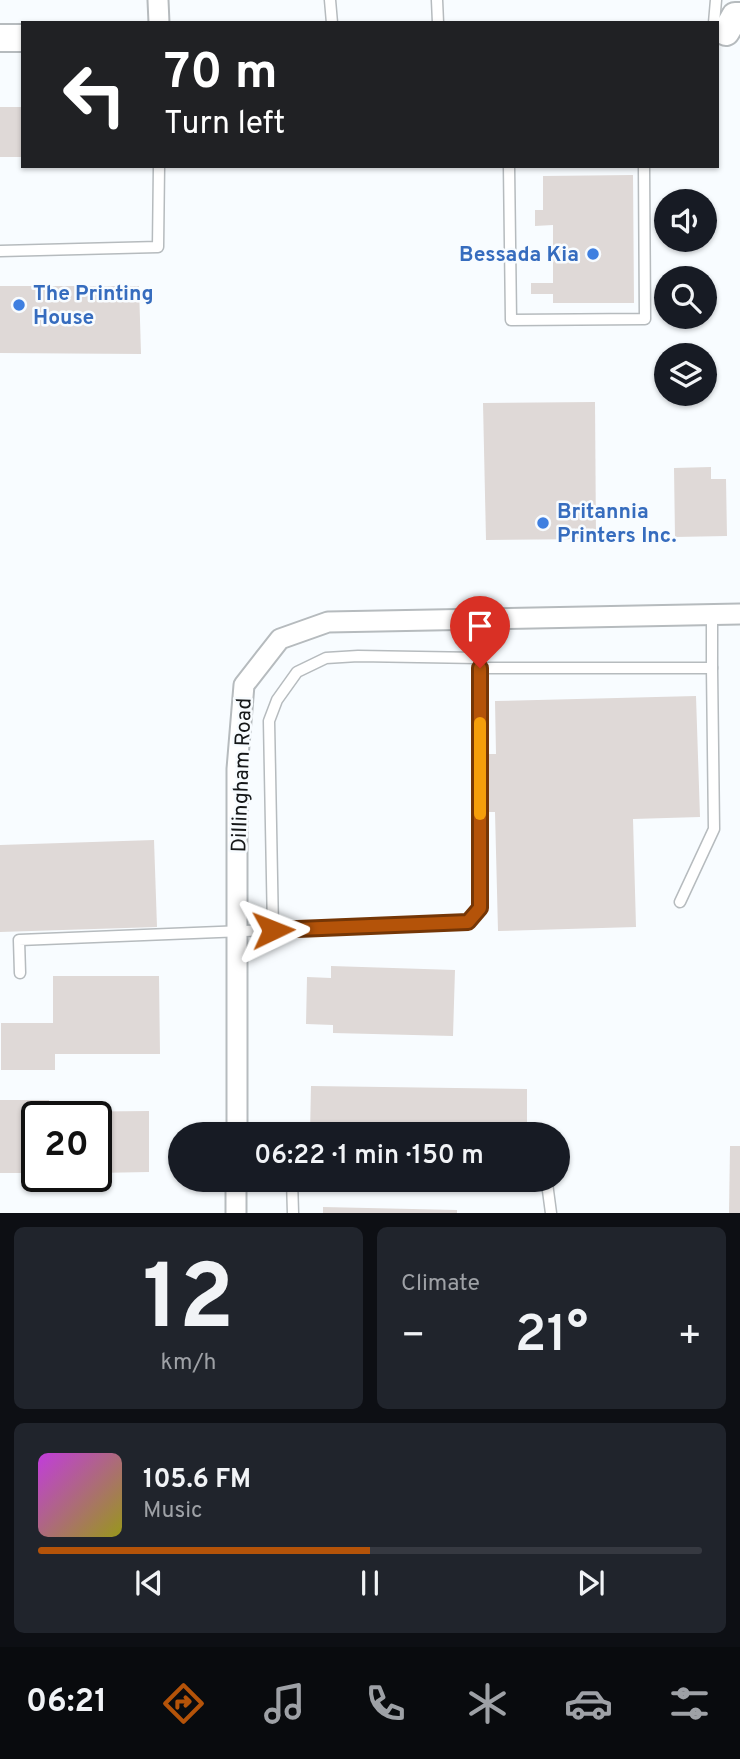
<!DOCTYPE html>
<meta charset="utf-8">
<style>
:root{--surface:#171b24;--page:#20242c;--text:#f1f3f6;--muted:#9ea1a6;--line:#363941;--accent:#b45309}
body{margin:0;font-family:Overpass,sans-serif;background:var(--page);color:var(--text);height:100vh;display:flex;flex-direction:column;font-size:26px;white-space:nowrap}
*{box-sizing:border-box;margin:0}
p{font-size:23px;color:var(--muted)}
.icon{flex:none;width:38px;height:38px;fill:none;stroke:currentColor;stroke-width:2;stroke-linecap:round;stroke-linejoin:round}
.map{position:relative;height:1213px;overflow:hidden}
.drawer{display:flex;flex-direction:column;gap:14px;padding:14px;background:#0d0f14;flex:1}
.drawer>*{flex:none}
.hud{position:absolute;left:21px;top:21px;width:698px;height:147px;border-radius:0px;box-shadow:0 2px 5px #0004;background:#202124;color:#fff;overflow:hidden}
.fabs{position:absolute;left:654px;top:189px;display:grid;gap:14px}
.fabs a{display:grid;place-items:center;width:63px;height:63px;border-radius:50%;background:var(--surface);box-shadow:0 2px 5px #0004;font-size:35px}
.speed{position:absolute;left:21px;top:1101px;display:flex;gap:14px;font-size:35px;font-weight:700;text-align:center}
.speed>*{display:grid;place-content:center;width:91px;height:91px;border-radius:50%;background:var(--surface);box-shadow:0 2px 5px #0004;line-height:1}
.speed .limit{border:4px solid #111;border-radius:10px;background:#fff;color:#111}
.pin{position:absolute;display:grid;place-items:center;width:60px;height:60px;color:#fff;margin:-72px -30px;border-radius:50% 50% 50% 0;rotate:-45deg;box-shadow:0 0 7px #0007}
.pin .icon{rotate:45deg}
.me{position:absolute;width:77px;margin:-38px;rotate:88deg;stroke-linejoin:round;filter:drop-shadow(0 0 5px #0008)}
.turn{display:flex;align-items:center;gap:24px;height:147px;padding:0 28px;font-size:32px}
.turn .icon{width:91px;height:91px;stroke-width:2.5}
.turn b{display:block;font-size:49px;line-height:60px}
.big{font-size:52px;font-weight:600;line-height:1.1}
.drawer .widget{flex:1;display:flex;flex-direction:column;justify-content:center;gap:10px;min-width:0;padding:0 24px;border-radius:10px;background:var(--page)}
.drawer .dial{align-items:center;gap:0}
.dial b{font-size:91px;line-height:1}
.song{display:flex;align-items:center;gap:21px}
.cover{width:84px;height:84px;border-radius:10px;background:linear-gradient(135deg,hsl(290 70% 55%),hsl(60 70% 35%))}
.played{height:7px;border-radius:4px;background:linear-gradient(90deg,var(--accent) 50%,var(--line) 50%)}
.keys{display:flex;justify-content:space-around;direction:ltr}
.heat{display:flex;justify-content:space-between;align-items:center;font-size:38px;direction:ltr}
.drawer .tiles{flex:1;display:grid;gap:14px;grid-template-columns:1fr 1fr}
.widget:last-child{grid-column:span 2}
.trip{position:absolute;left:168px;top:1122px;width:402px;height:70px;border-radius:35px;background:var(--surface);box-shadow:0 2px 5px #0004;font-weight:600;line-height:70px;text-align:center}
.dock{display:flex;height:112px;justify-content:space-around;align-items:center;background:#090b0e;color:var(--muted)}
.dock .icon{width:49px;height:49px}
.dock .active{color:var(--accent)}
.dock b{font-size:32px;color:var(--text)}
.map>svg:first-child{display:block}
.building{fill:#dfd9d7}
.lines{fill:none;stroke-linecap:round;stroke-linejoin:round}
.lane-casing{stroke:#b6bbbe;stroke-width:13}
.street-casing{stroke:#b6bbbe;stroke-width:23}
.secondary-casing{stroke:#b6bbbe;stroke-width:30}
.lane{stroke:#fff;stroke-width:10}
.street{stroke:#fff;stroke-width:19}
.secondary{stroke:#fff;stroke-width:26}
.route-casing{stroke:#753606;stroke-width:18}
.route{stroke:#b45309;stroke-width:12}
.slow{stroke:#f59e0b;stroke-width:12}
.shop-dot{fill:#3f7fe0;stroke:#f8fcff;stroke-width:2.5}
.labels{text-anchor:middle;stroke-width:5;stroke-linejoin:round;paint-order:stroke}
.shop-label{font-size:21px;font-weight:bold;fill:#366cbe;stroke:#f8fcff;text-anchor:start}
.street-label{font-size:21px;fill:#161819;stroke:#f8fcff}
</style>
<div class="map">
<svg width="740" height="1213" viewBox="0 0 740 1213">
<rect width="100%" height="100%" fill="#f8fcff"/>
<g class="building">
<rect x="0" y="107" width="23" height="50"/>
<path d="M633 175 634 303H553V294H531V283H553V225L535 226V210H543V176Z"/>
<path d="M0 286H139L141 354 0 353Z"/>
<path d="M595 402 596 539 486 540 483 403Z"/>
<path d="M711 467V479H726L727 536 675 537 674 468Z"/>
<path d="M696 696 700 817 633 819 636 927 498 931 495 812H487L486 754H496L495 701Z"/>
<path d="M154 840 157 927 0 932V845Z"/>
<path d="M331 966 455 970 453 1036 333 1033V1025L306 1024 307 977 331 978Z"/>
<path d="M53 976H159L160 1054H55V1070H1V1023H53Z"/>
<path d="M311 1086 527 1089V1134H310Z"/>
<path d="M0 1100H49V1112L149 1111V1172L96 1173V1116H37V1173H0Z"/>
<path d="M730 1146H740V1213H729Z"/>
<path d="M323 1207 457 1210V1213H323Z"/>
</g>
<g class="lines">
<defs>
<g id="lane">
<path d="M330 0 332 23"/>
<path d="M437 0 438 23"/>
<path d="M714 23 716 0"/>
<path d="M509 166 511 320 645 319 644 166"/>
<path d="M0 251 158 247 159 166"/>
<path d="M480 668H712"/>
<path d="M680 902 714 829 712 668V614"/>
<path d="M273 930 269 721 277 700 297 672 326 658 358 656 479 658"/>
<path d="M20 973 19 940 468 922 480 908 479 619"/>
<path d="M292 1180 293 1213"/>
<path d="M293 1182 547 1183 551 1213"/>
</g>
<g id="street">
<path d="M158 0 159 23"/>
<path d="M237 1134V769L244 685 280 639 328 622 740 614"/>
<path d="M236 1213V1180"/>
</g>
<g id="secondary">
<path d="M726 32 735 16H740"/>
<path d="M0 38H23"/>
</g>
</defs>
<use href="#lane" class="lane-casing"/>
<use href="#street" class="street-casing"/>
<use href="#secondary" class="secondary-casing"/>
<use href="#lane" class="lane"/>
<use href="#street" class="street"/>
<use href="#secondary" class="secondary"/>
</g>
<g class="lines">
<defs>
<path id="route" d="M273 930 468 922 480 908V668"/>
</defs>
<use href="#route" class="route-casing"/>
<use href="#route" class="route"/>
<path class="slow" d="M480 723V814"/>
</g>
<g class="shop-dot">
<circle cx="593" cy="254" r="7"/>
<circle cx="19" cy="305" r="7"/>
<circle cx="543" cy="523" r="7"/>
</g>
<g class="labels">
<g class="shop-label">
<text x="579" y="261" text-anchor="end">Bessada Kia</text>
<text x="33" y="300">The Printing<tspan x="33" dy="24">House</tspan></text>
<text x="557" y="518">Britannia<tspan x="557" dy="24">Printers Inc.</tspan></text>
</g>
<g class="street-label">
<text transform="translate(241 775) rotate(-88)" y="7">Dillingham Road</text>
</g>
</g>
</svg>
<div class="fabs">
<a><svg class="icon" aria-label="sound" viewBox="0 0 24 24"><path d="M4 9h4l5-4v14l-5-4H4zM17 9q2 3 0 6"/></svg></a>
<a><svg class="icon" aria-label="search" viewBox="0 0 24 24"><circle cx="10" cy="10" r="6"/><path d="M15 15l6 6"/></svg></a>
<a><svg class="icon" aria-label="layers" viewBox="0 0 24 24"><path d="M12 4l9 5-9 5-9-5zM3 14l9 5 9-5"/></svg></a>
</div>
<div class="speed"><div class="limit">20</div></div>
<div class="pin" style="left:480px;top:668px;background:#d93025"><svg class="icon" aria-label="arrive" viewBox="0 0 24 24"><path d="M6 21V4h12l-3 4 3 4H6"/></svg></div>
<svg class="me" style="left:273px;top:930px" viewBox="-20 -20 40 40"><path d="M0-17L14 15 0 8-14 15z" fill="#b45309" stroke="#fff" stroke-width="4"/></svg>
<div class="trip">06:22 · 1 min · 150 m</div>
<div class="hud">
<div class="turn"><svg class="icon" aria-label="left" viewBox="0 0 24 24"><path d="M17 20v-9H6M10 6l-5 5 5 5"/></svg><div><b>70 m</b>Turn left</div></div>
</div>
</div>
<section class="drawer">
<div class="tiles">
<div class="widget dial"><b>12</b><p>km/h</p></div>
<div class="widget"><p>Climate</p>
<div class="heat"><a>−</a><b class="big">21°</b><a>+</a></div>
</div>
<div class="widget">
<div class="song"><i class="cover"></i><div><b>105.6 FM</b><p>Music</p></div></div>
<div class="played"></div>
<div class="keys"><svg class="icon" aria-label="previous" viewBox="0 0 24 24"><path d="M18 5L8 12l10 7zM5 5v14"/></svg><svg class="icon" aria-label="pause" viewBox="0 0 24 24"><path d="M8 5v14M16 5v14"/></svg><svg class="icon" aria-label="next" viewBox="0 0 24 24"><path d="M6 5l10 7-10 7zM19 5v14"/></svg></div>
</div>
</div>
</section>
<nav class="dock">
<b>06:21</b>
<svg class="icon active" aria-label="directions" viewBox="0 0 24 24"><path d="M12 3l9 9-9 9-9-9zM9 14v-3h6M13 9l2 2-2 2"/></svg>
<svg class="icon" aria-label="music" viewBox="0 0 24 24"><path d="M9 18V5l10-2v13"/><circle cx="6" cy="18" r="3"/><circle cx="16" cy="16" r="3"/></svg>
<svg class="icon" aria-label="phone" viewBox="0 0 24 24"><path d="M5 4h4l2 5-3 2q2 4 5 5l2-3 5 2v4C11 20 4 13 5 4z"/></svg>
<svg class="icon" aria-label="climate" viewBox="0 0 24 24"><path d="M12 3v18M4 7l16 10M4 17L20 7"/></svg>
<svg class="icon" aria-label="car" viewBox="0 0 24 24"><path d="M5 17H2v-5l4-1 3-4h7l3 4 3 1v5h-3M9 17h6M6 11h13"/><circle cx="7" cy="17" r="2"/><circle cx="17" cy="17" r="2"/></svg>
<svg class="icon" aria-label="filters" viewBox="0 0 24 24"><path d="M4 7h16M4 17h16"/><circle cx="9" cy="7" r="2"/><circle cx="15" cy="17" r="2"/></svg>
</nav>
